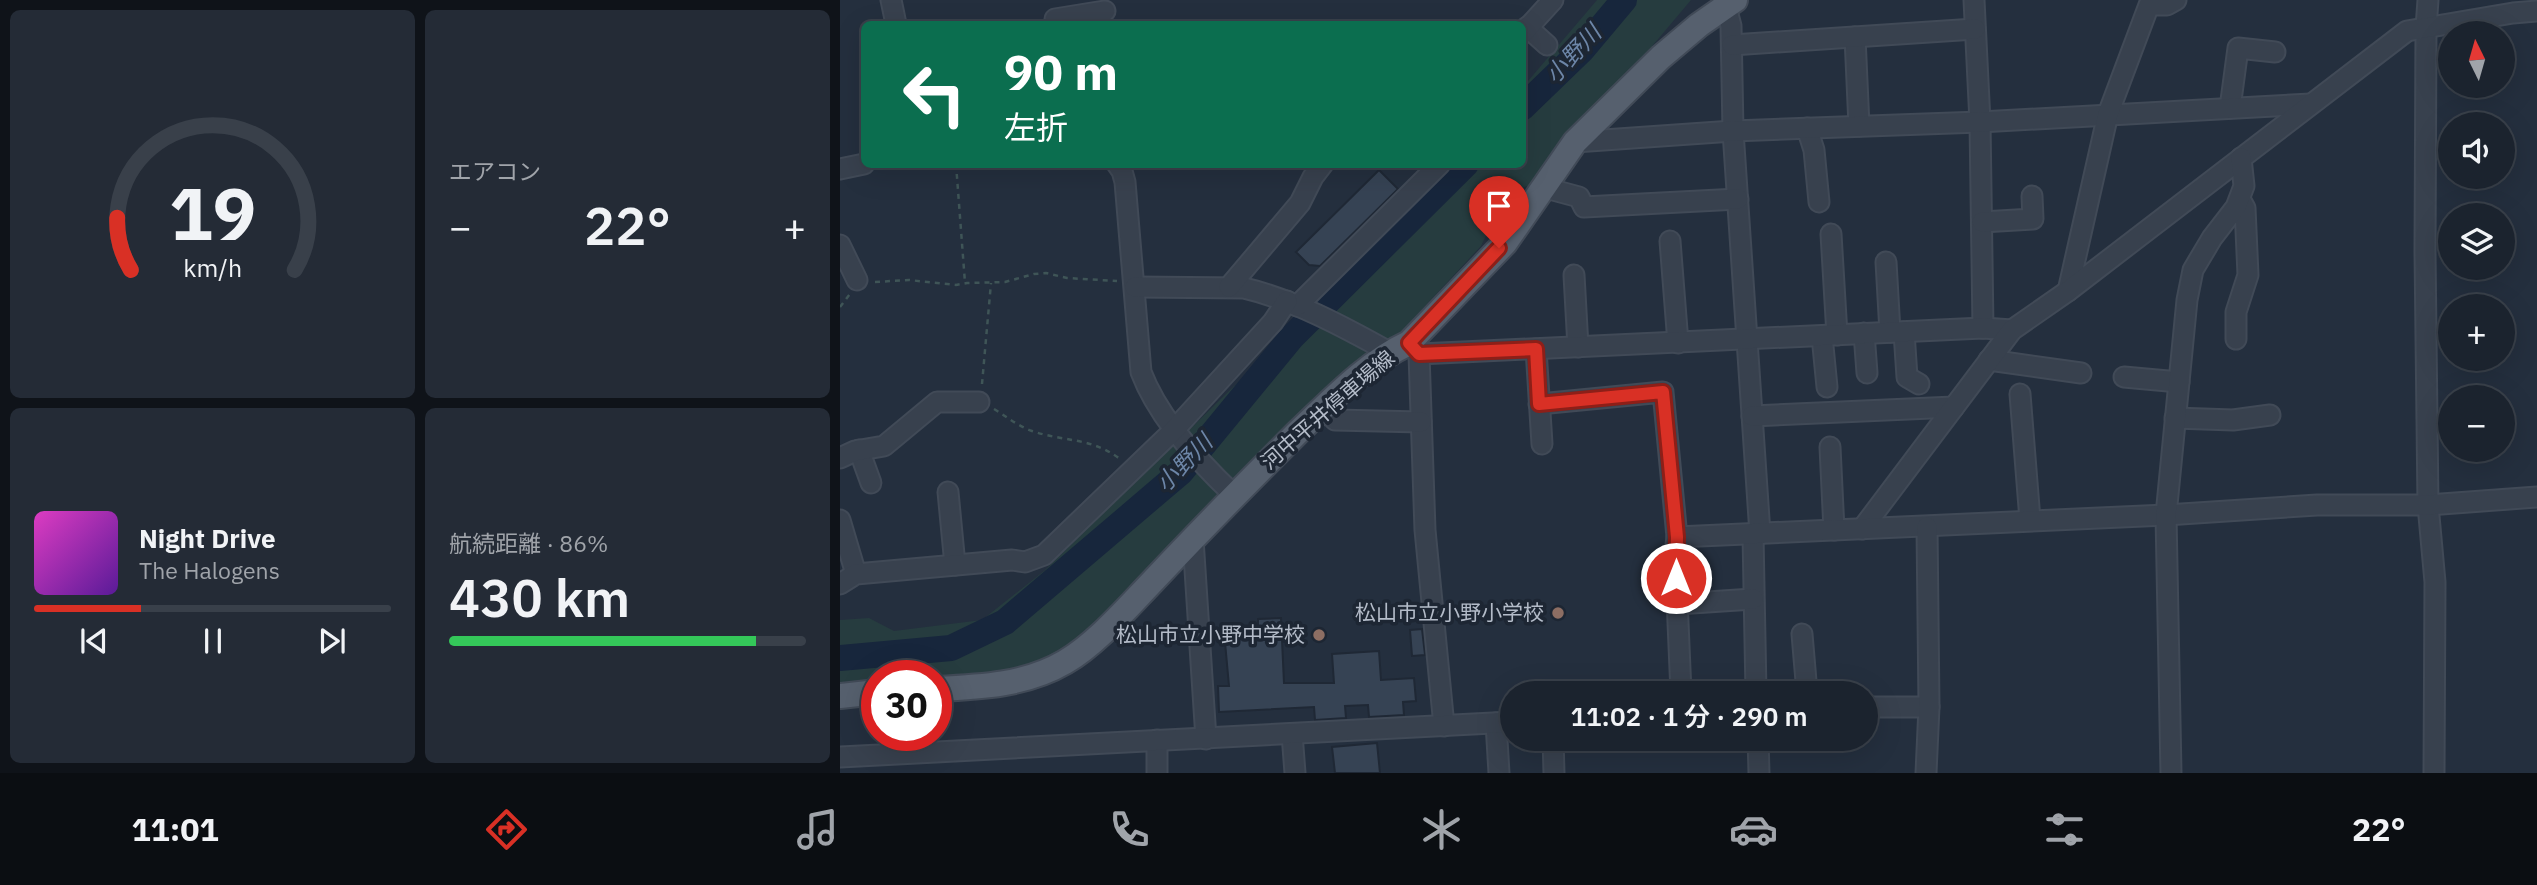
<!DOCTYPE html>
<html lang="ja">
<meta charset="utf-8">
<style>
:root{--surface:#1b232e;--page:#242b36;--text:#f1f3f6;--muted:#a0a4aa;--line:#39404a;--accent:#d93025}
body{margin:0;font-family:"IBM Plex Sans","Noto Sans JP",sans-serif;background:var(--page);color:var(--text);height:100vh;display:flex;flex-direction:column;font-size:26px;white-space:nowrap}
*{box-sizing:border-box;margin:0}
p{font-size:23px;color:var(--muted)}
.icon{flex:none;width:38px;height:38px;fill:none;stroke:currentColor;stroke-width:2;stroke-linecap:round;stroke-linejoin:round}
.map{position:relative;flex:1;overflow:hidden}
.drawer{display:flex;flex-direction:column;gap:10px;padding:10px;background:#0f1319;width:840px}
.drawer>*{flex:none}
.top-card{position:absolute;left:21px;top:21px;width:665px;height:147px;border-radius:10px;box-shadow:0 7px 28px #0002,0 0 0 2px var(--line);background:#0b6e4f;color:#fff;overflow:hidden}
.needle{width:46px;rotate:355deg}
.controls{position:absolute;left:1598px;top:21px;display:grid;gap:14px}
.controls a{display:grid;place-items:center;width:77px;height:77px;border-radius:50%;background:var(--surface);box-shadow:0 7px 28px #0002,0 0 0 2px var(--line);font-size:35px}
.speed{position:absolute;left:21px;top:660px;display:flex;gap:14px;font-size:35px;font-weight:700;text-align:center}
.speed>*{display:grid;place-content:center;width:91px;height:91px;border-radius:50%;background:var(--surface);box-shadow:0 7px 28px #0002,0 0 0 2px var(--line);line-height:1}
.speed .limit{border:10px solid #d22;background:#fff;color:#111}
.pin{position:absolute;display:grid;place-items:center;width:60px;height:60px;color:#fff;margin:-72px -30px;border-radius:50% 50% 50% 0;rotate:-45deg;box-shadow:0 0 7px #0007}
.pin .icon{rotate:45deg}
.me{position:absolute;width:77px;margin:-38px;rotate:0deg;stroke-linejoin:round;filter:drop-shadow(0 0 5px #0008)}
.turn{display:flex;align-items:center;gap:24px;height:147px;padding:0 28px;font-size:32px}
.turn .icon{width:91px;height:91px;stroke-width:2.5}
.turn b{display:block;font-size:49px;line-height:60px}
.big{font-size:52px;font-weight:600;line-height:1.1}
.drawer .widget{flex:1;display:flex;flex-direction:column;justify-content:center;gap:10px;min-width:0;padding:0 24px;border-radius:10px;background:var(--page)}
.drawer .dial{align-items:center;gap:0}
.dial svg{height:182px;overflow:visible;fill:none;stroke:var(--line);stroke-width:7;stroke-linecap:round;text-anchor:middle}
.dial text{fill:var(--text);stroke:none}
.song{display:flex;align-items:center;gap:21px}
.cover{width:84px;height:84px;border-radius:10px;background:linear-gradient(135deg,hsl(310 70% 55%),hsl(270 70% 35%))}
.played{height:7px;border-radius:4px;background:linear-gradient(90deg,var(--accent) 30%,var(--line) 30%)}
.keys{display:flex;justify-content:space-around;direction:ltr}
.heat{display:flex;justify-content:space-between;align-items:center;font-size:38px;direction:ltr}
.charge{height:10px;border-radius:5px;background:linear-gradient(90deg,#34c759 86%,var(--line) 0)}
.drawer .tiles{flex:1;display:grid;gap:10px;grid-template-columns:repeat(2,1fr)}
.trip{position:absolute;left:660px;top:681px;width:378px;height:70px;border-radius:35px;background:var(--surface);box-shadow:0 7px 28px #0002,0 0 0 2px var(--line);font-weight:600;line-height:70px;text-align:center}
.tabs{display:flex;height:112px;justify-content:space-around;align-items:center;background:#0b0e12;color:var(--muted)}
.tabs .icon{width:49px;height:49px}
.tabs .current{color:var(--accent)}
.tabs b{font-size:32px;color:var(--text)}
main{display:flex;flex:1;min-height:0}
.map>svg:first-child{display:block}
.green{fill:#263c3f}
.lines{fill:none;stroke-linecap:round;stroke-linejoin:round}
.river{stroke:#17263c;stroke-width:26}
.building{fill:#364354;stroke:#1f2835;stroke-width:2}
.minor-casing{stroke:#414a57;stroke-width:23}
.major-casing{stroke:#414a57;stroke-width:28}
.path{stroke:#3f5557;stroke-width:2.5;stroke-dasharray:5 5;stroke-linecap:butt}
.minor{stroke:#38414e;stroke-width:19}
.major{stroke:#56606e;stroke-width:24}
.route-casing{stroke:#8d1f18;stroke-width:18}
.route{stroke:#d93025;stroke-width:12}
.education-dot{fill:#8d6e63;stroke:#1d2633;stroke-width:2.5}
.labels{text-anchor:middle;stroke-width:7;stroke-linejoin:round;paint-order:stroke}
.street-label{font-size:21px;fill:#b4bcc9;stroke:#1d2633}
.poi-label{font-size:21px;fill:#b4bcc9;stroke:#1d2633;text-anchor:end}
.water-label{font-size:23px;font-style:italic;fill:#6d86a8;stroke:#1d2633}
</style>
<main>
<section class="drawer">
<div class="tiles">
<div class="widget dial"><svg viewBox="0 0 100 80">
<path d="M14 69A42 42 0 1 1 86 69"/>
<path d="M14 69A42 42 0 0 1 8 46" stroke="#d93025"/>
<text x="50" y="56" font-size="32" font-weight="700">19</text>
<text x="50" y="72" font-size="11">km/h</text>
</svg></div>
<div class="widget"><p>エアコン</p>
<div class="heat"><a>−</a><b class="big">22°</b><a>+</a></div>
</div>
<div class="widget">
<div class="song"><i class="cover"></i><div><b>Night Drive</b><p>The Halogens</p></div></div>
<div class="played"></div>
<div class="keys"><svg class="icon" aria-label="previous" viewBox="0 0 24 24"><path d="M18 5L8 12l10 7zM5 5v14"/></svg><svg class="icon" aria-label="pause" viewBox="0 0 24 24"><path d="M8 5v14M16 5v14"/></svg><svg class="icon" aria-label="next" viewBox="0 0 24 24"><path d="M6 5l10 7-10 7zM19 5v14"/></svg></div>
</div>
<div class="widget"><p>航続距離 · 86%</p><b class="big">430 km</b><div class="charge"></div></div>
</div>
</section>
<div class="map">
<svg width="1697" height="773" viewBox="0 0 1697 773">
<rect width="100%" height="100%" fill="#242f3e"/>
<path class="green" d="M757 0H851L808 51 743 121 694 184 682 188 656 215 641 246 559 334 519 367 373 503 224 654 163 676 96 679V676H37V684L0 686V620L29 618 54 631 142 620 204 571 463 319 616 165 682 164 683 87Z"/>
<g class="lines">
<g class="river">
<path d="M682 108 742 50 784 0"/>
<path d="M0 658 111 648 165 622 341 472 452 337 626 164"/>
</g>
</g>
<g class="building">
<path d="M539 170 558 189 480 266 469 265 456 252Z"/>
<path d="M441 618 444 683H494L492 654 539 651 541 680 574 678 576 701 563 702 564 715 529 717 528 705 505 706 506 718 475 720 474 707 379 712 378 686H389L384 631 418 629V619Z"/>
<path d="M582 629 585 655 572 656 570 630Z"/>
<path d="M537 743 540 773H495L492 747Z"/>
</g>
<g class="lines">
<defs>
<g id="minor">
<path d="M51 0 56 24"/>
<path d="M1134 0 1140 122 1143 328"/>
<path d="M1588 0 1586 28 1585 251 1588 505 1595 582 1594 773"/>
<path d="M886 7 891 26 893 131 920 534"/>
<path d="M215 19 265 11"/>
<path d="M687 27 707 45"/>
<path d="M682 34 713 0"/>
<path d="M1015 37 1019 126"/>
<path d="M892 45 1135 29"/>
<path d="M1390 108 1398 48 1435 52"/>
<path d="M967 128 974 150 979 202"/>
<path d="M735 142 893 131 1140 122 1471 104"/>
<path d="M277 164 282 171 285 182 301 372C318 417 359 462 394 495"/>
<path d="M0 169 24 164"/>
<path d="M702 187 739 197 744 207 898 199"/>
<path d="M1142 222 1193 219 1192 196"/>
<path d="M991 234 997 335"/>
<path d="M830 241 838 343"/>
<path d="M0 245 17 280"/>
<path d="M1046 262 1050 332"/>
<path d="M734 275 738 347"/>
<path d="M295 287 404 288C452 299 506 328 549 352"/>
<path d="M389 287 460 203 473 177 483 164"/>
<path d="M1228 291 1268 114 1309 5H1327L1336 0"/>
<path d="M457 306 600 164"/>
<path d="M1064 332 1067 377 1079 384"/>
<path d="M1024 333 1027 373"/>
<path d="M982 336 987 387"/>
<path d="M1396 339V312L1408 275 1405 208 1400 199"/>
<path d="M571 346 579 354 585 530 604 726"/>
<path d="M696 349 702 444"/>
<path d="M579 354 1143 328 1172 330"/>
<path d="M1149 360 1241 373"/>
<path d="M1284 377 1339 382"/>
<path d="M1180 394 1190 520"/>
<path d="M699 404 823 392 837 537"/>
<path d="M484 408 495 420 581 422"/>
<path d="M912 416 1114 407"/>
<path d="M1335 418 1393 420 1430 415"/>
<path d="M990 447 994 530"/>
<path d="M19 450 31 483"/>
<path d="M0 458 15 451 44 446 97 402H139"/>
<path d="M108 492 115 565"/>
<path d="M0 520 16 574"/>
<path d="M1022 529 1172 330 1228 291 1567 31 1673 13 1697 11"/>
<path d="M913 535 916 693"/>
<path d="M353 539 366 739"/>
<path d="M0 584 16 574 172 560 185 562 204 555 334 430 433 322 447 301"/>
<path d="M837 604 913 599"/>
<path d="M962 634 967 693"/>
<path d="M841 693 835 552 837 537 1326 515 1477 505H1588L1697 497"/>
<path d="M1026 707H1089"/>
<path d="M656 723 659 773"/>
<path d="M452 734 455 773"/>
<path d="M713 738 714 773"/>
<path d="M918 738 919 773"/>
<path d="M317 740V773"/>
<path d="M0 757 672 722"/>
<path d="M1086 773 1089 707 1087 527"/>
<path d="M1331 773 1326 515 1347 300 1353 270 1372 238 1396 207 1404 186 1401 158"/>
</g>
<g id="major">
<path d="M96 689C141 687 186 685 225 662 256 644 287 608 312 582 359 532 408 482 457 433 491 401 526 363 569 343L665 243 735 142 821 57 859 25 895 0"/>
<path d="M0 696 37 692"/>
</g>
</defs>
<use href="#minor" class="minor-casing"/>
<use href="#major" class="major-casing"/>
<g class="path">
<path d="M116 164 125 283"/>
<path d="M35 282 69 280 116 285 127 283 165 282 194 274 206 273 227 278 277 281"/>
<path d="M0 307 10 294"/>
<path d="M142 384 151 283"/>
<path d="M154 409C167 417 178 426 192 431 224 442 251 437 280 459"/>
</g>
<use href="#minor" class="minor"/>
<use href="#major" class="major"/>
</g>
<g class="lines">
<defs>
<path id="route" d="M659 248 569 343 579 354 696 349 699 404 823 392 837 537 836 578"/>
</defs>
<use href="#route" class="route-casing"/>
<use href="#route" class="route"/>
</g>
<g class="education-dot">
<circle cx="718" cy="613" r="7"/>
<circle cx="479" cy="635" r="7"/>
</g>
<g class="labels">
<g class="street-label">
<text transform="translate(488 410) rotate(-41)" y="7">河中平井停車場線</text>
</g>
<g class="poi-label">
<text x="704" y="620">松山市立小野小学校</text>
<text x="465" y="642">松山市立小野中学校</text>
</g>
<g class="water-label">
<text transform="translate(733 54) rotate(-47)" y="8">小野川</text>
<text transform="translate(344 463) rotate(-46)" y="8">小野川</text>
</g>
</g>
</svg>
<div class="controls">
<a><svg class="needle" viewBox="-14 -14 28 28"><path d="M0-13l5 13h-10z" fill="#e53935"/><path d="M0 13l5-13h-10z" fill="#a0a4aa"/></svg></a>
<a><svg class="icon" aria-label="sound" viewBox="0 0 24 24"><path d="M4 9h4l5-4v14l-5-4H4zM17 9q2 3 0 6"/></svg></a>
<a><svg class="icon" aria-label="layers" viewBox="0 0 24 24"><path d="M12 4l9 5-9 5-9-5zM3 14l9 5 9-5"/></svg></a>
<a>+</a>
<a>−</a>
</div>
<div class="speed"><div class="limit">30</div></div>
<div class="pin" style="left:659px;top:248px;background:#d93025"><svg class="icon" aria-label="arrive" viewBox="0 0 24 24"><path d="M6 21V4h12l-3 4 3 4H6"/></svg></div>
<svg class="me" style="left:836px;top:578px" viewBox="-20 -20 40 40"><circle r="17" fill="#d93025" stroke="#fff" stroke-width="3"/><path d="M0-11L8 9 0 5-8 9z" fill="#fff"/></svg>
<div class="trip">11:02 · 1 分 · 290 m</div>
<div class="top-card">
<div class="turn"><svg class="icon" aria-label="left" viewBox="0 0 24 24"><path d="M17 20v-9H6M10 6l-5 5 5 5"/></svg><div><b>90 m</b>左折</div></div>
</div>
</div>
</main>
<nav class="tabs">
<b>11:01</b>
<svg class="icon current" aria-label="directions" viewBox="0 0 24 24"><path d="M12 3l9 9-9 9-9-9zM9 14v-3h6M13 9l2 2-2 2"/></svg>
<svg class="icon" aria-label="music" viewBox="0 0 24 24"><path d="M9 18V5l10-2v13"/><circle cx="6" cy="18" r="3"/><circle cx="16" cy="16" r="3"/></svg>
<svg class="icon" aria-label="phone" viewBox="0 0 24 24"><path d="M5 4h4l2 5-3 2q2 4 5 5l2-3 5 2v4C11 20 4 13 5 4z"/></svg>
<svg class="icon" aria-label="climate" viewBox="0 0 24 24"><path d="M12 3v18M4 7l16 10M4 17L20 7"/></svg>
<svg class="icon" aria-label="car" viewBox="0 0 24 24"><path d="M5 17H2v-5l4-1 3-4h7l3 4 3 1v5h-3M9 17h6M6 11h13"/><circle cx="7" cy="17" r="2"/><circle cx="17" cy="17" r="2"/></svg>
<svg class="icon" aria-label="filters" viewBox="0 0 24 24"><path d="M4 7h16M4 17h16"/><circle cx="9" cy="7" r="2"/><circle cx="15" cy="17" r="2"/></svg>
<b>22°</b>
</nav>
